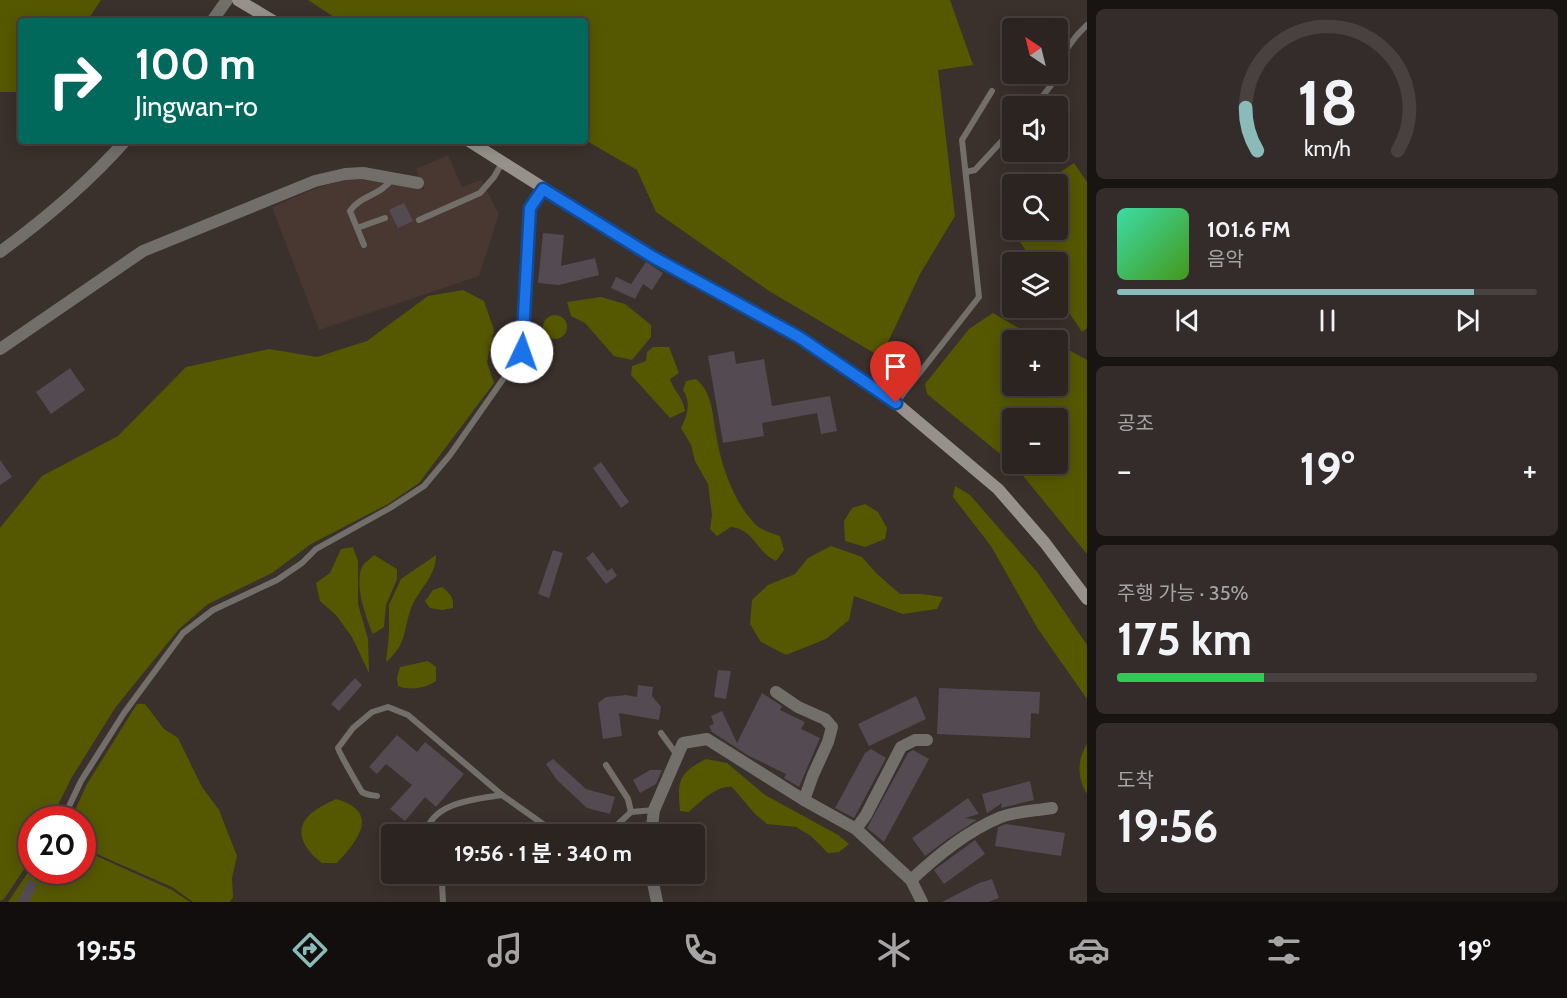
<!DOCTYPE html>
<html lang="ko">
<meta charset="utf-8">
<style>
:root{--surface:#2c2421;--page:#342c2a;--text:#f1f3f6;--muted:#a6a4a5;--line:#48413f;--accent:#8bbbb9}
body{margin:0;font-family:Cabin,"Noto Sans KR",sans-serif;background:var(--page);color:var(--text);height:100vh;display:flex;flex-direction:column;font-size:22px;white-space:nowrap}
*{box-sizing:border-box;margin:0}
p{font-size:20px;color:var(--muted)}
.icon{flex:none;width:33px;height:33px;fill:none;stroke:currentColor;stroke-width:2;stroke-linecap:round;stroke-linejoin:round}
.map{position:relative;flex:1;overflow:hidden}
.drawer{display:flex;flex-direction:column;gap:9px;padding:9px;background:#181412;width:480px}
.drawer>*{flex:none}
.top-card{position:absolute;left:18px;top:18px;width:570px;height:126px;border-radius:6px;box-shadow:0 3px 15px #0003,0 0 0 2px var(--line);background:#00695c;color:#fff;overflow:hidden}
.needle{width:39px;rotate:325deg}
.tools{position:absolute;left:1002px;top:18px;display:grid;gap:12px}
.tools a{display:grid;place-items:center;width:66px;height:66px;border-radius:6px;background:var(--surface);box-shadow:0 3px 15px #0003,0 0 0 2px var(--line);font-size:30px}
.speed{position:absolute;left:18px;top:806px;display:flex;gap:12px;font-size:30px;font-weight:700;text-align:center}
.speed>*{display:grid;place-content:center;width:78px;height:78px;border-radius:50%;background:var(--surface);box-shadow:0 3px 15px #0003,0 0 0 2px var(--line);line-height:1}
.speed .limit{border:9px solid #d22;background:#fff;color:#111}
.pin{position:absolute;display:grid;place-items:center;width:51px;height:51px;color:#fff;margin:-62px -26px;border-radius:50% 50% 50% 0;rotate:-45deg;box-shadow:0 0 6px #0007}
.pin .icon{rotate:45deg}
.me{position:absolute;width:66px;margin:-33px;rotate:3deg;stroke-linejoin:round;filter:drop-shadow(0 0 4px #0008)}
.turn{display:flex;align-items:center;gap:21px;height:126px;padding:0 18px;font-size:27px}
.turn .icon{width:78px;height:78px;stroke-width:2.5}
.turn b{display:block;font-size:42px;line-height:51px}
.big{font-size:45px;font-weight:700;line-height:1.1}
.drawer .widget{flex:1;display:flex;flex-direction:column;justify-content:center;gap:9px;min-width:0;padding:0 21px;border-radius:9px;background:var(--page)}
.drawer .dial{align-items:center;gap:0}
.dial svg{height:156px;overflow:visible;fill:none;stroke:var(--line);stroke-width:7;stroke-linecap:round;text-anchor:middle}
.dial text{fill:var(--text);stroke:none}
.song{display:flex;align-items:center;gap:18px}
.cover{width:72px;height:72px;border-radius:9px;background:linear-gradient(135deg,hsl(160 70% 55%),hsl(100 70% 35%))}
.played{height:6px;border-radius:3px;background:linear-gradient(90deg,var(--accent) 85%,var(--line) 85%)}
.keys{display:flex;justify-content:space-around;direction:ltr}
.heat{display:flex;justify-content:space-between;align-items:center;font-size:33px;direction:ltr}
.charge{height:9px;border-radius:4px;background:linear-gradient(90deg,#34c759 35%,var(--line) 0)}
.trip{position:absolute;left:381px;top:824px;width:324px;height:60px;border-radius:6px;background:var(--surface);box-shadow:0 3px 15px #0003,0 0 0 2px var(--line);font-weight:700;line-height:60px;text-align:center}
.dock{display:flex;height:96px;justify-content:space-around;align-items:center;background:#120e0d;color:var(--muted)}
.dock .icon{width:42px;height:42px}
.dock .selected{color:var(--accent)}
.dock b{font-size:27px;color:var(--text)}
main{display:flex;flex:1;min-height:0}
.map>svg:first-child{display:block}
.built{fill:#493831}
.green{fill:#565800;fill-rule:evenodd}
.building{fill:#544a51}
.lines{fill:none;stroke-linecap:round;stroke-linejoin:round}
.service{stroke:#726f6b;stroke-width:6}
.minor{stroke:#726f6b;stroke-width:12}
.tertiary{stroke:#726f6b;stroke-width:12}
.secondary{stroke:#96918b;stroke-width:12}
.route-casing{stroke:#114b97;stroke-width:15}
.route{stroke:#1a73e8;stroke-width:10}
</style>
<main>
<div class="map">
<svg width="1087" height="902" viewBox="0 0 1087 902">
<rect width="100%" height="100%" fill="#3a302c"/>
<path class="built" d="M448 155 462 187 481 180 499 214 479 276 319 330 272 207 316 188 345 180H378L424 189 416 169Z"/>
<g class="green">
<path d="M0 0H101L87 21H21V92H0Z"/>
<path d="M308 0H950L973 65 938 70 955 216 920 274 881 357 769 291 656 212 637 170 585 140V21H340Z"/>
<path d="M1074 163 1087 182V328L1082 332 1058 296V262H1034L1000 214 1012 206V230H1058V184H1043Z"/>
<path d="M463 290 484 301 494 330 487 362 494 383 419 483 388 504 311 544 272 573 208 604 179 629 115 708 72 777 51 819H32L31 859 4 899 0 901V528L42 476 118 436 186 367 269 349 317 357 367 341 428 296Z"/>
<path d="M601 297 625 304 651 325V337L632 360 614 356 585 323 571 316 567 302Z"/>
<path d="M993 313 1022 330 1049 340H1012V386H1058V344L1087 360V554L1015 466 927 394 925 384 969 329ZM1012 418H1058V464H1012Z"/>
<circle cx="555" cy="327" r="12"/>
<path d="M653 347H669L679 373 670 379C675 393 682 395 685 411L670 418 631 375 632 366 646 361 647 352Z"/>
<path d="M696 379C713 393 712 414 716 434 721 465 733 501 755 524 760 530 772 533 780 536L784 550 776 561C756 552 755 530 731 527L717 536 710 529 712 515 708 484 695 461 691 445 681 428C688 415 691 402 683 390L686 381Z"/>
<path d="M955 486 970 495 1038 573 1087 645V699L1038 629 991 546 953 497Z"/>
<path d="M865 504 878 512 887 528 885 539 865 547 845 541 844 521 852 508Z"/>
<path d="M831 546 862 557 877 574 900 594H922L943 597 937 609 903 614 854 596 849 620 826 639 786 655 761 642 750 624 752 600 768 585 795 574 808 558Z"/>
<path d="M353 547 358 561V604L368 639 369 673 352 637 336 615 320 601 316 583 330 573 341 549Z"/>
<path d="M374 555 397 569V579L386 605 384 627 373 634C366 618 353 582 363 565 366 562 371 558 374 555Z"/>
<path d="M436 555C436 576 420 588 412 606 403 628 408 644 386 662L389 634V605L401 579Z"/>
<path d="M442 587C450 593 454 598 453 608L442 610 430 608 425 601 433 590Z"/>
<path d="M428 661 436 667V681C426 688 409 691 398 686L397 678 400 667Z"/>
<path d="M137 704H145L164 729 178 738 202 787 219 810 237 856 232 878 233 897 230 902H193L172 887 83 848 82 819H71L87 784Z"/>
<path d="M1087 744V794C1077 778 1077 759 1087 744Z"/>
<path d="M706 759 727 763 765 795 838 835 849 844 839 852 828 853 811 836 796 827 767 824 755 814 732 787C717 785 700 802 689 812L680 811C677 780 679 773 706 759Z"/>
<path d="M336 799C381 812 358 840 337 863H322C315 858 309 852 305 845 292 820 317 808 336 799Z"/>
<path d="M83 850 172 890 190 902H8L31 868 32 870H82Z"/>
</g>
<g class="building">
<path d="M404 203 413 221 398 228 389 210Z"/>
<path d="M543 233 564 235 561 266 595 258 599 275 559 285 538 283Z"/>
<path d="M646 262 663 273 652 290 643 284 635 299 611 288 616 277 631 284Z"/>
<path d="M734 351 736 364 764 359 772 406 830 396 837 431 821 434 817 413 762 423 764 436 723 443 708 356Z"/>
<path d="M70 368 85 390 51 414 36 392Z"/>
<path d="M0 460 12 477 0 485Z"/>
<path d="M601 462 629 502 621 508 593 468Z"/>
<path d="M553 550 563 553 549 598 538 594Z"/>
<path d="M593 552 607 571 612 568 617 576 606 584 586 558Z"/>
<path d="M718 670 731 671 726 699 714 697Z"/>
<path d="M355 678 362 685 339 711 331 704Z"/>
<path d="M638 685 653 687 652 696 661 707 659 720 619 713 622 736 603 739 598 703 606 697 626 695 637 697Z"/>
<path d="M939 688 1040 692 1039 714 1031 713 1030 738 937 734Z"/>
<path d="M762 693 782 706 780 710 805 722 801 729 820 738 799 787 784 778 786 774 749 756 712 732 709 726 714 724 711 716 722 711 737 743Z"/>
<path d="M916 696 926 719 869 746 858 724Z"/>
<path d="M397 735 417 752 425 742 464 774 436 807 425 797 405 821 390 809 412 785 386 764 377 774 369 767Z"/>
<path d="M871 749 886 758 854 818 835 808 865 753Z"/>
<path d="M913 750 929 759 884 842 867 828 908 753Z"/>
<path d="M553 759 586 789 615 797 610 814 587 808 557 780 546 764Z"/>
<path d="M650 770H662L656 784 640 793 633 780Z"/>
<path d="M1030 781 1034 800 1001 808 1002 803 987 813 982 794Z"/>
<path d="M968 798 979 814 965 818 977 820 949 838 925 856 912 838Z"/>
<path d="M1006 824 1065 833 1061 856 995 846 998 827Z"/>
<path d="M975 840 985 854 944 884 934 870Z"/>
<path d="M29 879 38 884 29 902H17Z"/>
<path d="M992 879 999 898 988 902H942L979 883Z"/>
</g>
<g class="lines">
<g class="service">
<path d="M1058 69C1061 54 1075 36 1087 25"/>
<path d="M1035 106 1055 80 1056 74"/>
<path d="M966 172 975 170 1012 130"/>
<path d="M419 220 480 193 494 177 502 163"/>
<path d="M357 228 385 218"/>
<path d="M364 245 350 211C362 194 379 197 393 178"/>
<path d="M896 403 979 297 962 140 992 91"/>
<path d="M661 733 677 755"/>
<path d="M606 765 628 799 631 812"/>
<path d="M377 796C372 795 366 795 362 792 360 789 338 751 338 748L353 728 372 712 388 707 408 715 502 795 557 834"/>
<path d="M63 819 81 781 124 713 183 633 213 610 277 580 302 563 316 549 390 508 424 486 450 455 522 352 530 208 543 189"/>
<path d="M426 834C431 802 477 799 502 795"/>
<path d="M602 834 618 824 631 812 654 810"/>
<path d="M437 873 442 884 443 902"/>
<path d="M35 876 38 870"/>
</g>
<g class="minor">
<path d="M0 349 143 251 315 181 345 174 363 173 418 183"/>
<path d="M776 692 798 707 825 719 832 727 828 742 813 775 804 800"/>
<path d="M856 829 866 815 901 747 915 740H927"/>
<path d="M651 834 654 810 683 743 707 739 804 800 856 829 911 880 922 902"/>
<path d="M651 873 657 902"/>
<path d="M911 880C938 855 967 831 1001 817 1017 811 1035 811 1052 808"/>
</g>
<g class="tertiary">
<path d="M212 21 227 0"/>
<path d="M0 252C45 219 88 183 125 141"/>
</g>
<g class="secondary">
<path d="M238 0 273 21"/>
<path d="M469 141 653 257 799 337 896 403 998 489 1045 543 1087 599"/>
</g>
</g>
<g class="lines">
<defs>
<path id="route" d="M522 352 530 208 543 189 653 257 799 337 896 403"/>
</defs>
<use href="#route" class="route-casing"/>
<use href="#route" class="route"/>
</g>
</svg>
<div class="tools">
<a><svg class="needle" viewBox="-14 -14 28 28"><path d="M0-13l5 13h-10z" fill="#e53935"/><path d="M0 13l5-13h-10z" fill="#a6a4a5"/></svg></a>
<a><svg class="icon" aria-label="sound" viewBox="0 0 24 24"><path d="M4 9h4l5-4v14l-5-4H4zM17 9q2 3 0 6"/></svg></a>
<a><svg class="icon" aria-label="search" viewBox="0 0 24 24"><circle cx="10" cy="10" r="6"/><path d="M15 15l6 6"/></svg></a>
<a><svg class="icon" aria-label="layers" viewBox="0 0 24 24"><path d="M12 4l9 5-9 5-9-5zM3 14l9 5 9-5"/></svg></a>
<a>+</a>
<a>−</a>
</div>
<div class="speed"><div class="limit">20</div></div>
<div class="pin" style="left:896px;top:403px;background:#d93025"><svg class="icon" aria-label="arrive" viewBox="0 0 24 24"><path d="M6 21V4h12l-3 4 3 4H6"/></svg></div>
<svg class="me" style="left:522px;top:352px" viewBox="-20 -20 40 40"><circle r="19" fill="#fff"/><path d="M0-13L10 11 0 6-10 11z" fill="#1a73e8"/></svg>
<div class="trip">19:56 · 1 분 · 340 m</div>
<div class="top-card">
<div class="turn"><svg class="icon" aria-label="right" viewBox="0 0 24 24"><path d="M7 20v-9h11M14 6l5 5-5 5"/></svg><div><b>100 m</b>Jingwan-ro</div></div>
</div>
</div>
<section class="drawer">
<div class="widget dial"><svg viewBox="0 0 100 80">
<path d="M14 69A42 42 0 1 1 86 69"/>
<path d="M14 69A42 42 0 0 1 8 47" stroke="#8bbbb9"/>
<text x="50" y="56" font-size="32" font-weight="700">18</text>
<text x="50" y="72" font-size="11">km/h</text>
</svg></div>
<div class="widget">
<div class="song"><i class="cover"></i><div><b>101.6 FM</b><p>음악</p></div></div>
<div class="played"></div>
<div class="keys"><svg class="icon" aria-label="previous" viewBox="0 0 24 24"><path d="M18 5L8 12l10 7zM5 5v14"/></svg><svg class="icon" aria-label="pause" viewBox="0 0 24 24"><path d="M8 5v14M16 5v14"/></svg><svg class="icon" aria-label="next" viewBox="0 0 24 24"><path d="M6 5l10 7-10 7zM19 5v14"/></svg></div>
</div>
<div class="widget"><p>공조</p>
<div class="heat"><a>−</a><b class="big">19°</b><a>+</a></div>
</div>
<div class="widget"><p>주행 가능 · 35%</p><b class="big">175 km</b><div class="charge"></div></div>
<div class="widget"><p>도착</p><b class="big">19:56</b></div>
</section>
</main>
<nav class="dock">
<b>19:55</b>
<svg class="icon selected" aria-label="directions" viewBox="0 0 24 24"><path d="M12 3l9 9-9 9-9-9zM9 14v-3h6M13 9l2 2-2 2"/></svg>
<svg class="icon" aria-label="music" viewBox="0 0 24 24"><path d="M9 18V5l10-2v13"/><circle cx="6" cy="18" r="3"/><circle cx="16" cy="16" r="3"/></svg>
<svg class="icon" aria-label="phone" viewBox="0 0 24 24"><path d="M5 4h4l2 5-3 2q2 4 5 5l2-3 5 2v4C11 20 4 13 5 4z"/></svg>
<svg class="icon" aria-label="climate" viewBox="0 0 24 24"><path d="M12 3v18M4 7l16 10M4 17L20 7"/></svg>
<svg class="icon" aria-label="car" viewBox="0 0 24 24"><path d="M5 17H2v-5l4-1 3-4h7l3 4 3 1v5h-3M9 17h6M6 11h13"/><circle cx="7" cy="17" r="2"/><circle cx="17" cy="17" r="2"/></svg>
<svg class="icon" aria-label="filters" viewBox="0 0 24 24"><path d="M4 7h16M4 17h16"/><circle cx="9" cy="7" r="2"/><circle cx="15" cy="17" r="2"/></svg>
<b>19°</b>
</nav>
